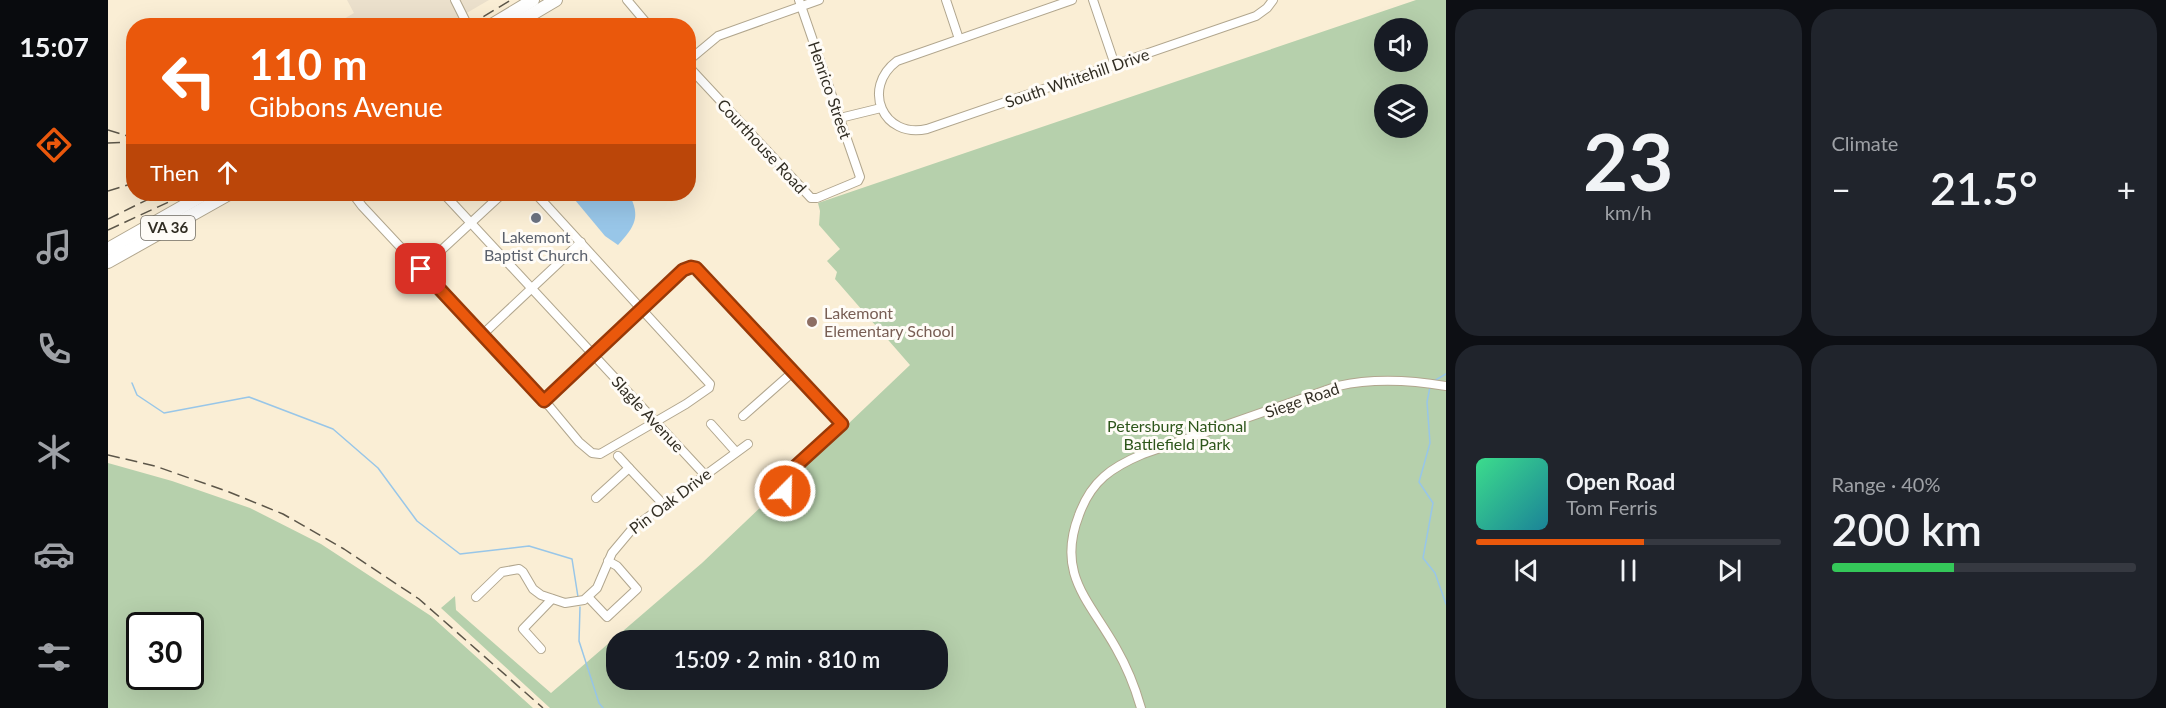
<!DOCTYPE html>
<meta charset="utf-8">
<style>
:root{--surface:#171b24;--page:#20242c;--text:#f1f3f6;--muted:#9ea1a6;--line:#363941;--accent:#ea580c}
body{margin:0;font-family:Lato,sans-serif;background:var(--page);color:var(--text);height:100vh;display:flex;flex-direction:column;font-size:22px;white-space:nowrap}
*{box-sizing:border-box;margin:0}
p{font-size:20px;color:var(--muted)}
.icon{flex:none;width:33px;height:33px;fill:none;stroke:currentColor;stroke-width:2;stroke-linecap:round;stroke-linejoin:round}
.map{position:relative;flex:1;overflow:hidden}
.drawer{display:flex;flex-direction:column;gap:9px;padding:9px;background:#0d0f14;width:720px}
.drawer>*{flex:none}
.top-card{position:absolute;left:18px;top:18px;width:570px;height:183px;border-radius:24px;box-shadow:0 6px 24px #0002;background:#ea580c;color:#fff;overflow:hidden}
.fabs{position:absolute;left:1266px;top:18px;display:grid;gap:12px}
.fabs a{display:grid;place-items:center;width:54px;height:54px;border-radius:50%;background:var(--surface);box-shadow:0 6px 24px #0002;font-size:30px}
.speed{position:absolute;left:18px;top:612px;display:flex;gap:12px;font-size:30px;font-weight:700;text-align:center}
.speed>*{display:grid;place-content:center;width:78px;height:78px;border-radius:50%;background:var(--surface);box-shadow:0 6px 24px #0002;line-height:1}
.speed .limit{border:3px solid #111;border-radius:9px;background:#fff;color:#111}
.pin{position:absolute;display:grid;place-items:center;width:51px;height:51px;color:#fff;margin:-26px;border-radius:12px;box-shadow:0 3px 9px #0006}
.me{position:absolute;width:66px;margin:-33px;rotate:23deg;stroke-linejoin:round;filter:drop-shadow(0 0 4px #0008)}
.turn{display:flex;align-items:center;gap:21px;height:126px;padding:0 24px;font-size:27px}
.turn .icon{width:78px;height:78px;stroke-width:2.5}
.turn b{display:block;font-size:42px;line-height:51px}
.then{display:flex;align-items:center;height:57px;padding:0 24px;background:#0003;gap:12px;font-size:22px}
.big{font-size:45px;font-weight:600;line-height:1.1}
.drawer .tile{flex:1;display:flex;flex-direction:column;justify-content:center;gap:9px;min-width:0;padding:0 21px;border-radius:24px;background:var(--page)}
.drawer .dial{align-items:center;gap:0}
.dial b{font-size:78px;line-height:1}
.song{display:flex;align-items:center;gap:18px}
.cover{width:72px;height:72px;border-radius:9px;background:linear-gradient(135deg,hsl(150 70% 55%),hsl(190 70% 35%))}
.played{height:6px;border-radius:3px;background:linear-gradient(90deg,var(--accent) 55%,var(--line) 55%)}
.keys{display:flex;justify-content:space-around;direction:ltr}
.heat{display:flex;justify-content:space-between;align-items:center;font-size:33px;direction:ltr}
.charge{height:9px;border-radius:4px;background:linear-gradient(90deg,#34c759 40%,var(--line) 0)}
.drawer .tiles{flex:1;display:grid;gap:9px;grid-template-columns:repeat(2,1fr)}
.trip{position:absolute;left:498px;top:630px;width:342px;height:60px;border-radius:24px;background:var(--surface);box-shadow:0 6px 24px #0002;font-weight:600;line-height:60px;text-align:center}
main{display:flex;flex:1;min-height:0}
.tab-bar{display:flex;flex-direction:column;width:108px;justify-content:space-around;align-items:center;background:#090b0e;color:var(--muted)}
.tab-bar .icon{width:42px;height:42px}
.tab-bar .on{color:var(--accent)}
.tab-bar b{font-size:27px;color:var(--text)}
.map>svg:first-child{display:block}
.industrial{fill:#ebe0cc}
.green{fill:#b6d0ac;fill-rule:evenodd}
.water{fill:#98c6e8}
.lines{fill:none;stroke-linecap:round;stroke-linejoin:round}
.stream{stroke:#98c6e8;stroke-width:1.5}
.minor-casing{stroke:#b1a68e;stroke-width:10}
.highway-casing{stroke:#b1a68e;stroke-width:14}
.minor{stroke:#fff;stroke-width:8}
.highway{stroke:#fff;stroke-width:12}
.rail{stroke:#5c5649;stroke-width:1.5;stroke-dasharray:12 6;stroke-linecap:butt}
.route-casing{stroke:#983908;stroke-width:15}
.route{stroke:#ea580c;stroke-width:10}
.worship-dot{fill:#6b7280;stroke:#fffcf7;stroke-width:2}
.education-dot{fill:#8d6e63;stroke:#fffcf7;stroke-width:2}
.labels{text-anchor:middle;stroke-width:6;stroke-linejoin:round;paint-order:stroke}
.shield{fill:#fffcf7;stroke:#706c63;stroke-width:1.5}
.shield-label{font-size:15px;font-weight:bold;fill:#322e24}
.street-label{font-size:16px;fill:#322e24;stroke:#fffcf7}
.worship-label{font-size:16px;fill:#5b616d;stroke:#fffcf7}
.education-label{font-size:16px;fill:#785e54;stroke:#fffcf7;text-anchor:start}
.park-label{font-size:16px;fill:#2e561b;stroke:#fffcf7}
</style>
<main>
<nav class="tab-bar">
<b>15:07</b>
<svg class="icon on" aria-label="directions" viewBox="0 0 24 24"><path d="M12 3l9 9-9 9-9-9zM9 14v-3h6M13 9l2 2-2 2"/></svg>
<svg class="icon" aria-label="music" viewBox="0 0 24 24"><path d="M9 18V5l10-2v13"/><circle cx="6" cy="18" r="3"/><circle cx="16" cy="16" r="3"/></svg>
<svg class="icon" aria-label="phone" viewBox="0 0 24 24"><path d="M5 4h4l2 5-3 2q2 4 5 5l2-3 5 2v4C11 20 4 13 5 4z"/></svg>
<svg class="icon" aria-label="climate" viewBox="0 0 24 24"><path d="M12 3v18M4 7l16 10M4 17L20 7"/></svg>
<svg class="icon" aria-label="car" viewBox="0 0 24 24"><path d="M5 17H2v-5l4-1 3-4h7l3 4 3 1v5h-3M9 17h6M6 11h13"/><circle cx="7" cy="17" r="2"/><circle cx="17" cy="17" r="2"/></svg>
<svg class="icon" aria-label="filters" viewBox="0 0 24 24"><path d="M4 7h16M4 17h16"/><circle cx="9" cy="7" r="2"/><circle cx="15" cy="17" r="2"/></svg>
</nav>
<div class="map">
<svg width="1338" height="708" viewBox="0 0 1338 708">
<rect width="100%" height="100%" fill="#faeed5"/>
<path class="industrial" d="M239 0H381L338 25 224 26 246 13Z"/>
<g class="green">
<path d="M1308 0H1338V708H442L333 608 347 596 348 610 443 693 594 563 802 365 727 279 729 272 719 261 732 249 711 225 712 211 710 203ZM1276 28H1310V62H1276ZM1276 94H1310V128H1276ZM508 640H830V680H508Z"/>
<path d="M0 463 64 481 142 508 213 544 323 616 425 708H0ZM32 626H82V676H32Z"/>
</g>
<path class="water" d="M462 194H521C533 217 527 226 510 245L497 236Z"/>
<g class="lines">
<g class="stream">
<path d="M1326 381 1338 374"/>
<path d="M24 383 29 395 56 413 141 397 225 429 270 468 309 521 352 554 421 546 464 559 470 597"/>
<path d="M1322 387 1319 402 1322 443 1311 482 1325 503 1315 558 1327 573 1338 604"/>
<path d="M472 607 471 641 491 703 495 708"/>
</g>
<defs>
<g id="minor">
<path d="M347 0 360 26"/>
<path d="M519 0 541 26"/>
<path d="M838 0 851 39"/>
<path d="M964 0 789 61C753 88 775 139 819 129L1148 16 1159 8 1165 0"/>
<path d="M985 0 1007 65"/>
<path d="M580 61 610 36 711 0"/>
<path d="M580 66 703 198H709L750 181 752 177 691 0"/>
<path d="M732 118 773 108"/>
<path d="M245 194 254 206 441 406 471 442 484 453 492 454 578 404 601 388 602 384 428 194"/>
<path d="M336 194 597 475"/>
<path d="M313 269 394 194"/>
<path d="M374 335 473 242"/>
<path d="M436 401 575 270 579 267H587L734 424 677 476 674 485 677 491"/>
<path d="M635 416 686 371"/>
<path d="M603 424 628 452"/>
<path d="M510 456 521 468"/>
<path d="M488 498 521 468 555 504"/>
<path d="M368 597 394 572 411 569 415 572 425 589 433 595 457 603 476 600 489 588 504 553 525 528 640 444"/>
<path d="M481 598 499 617 529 589 509 566 500 561"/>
<path d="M433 649 415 629 444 599"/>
<path d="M1033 708C1027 687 1019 667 1008 648 981 600 948 574 971 515 983 481 1004 467 1035 454L1230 386C1265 378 1302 380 1338 386"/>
</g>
<g id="highway">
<path d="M382 26 425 0"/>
<path d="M404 26 448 0"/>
<path d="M0 249 97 194"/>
<path d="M0 262 121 194"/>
</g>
</defs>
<use href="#minor" class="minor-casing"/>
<use href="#highway" class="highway-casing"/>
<use href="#minor" class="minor"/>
<use href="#highway" class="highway"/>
<g class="rail">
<path d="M360 26 403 0"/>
<path d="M0 130 26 138"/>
<path d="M0 143 26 142"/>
<path d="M0 191 26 183"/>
<path d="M0 219 51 194"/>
<path d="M0 230 78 194"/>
<path d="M0 455 47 466 121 492 175 514 236 549 311 599 435 708"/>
</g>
</g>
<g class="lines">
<defs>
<path id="route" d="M313 269 436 401 575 270 583 267 588 268 734 424 677 476 674 482 677 491"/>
</defs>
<use href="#route" class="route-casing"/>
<use href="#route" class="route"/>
</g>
<circle class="worship-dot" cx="428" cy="218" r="6"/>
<circle class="education-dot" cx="704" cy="322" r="6"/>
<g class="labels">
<rect class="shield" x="33" y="216" width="54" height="24" rx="4.5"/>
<g class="shield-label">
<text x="60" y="233">VA 36</text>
</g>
<g class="street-label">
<text transform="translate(969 78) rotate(-19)" y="6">South Whitehill Drive</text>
<text transform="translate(722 90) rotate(71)" y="6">Henrico Street</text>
<text transform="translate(654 146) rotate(47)" y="6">Courthouse Road</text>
<text transform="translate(1194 400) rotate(-19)" y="6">Siege Road</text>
<text transform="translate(540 414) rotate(47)" y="6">Slagle Avenue</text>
<text transform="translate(562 501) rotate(-37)" y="6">Pin Oak Drive</text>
</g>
<g class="worship-label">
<text x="428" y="243">Lakemont<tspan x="428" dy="18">Baptist Church</tspan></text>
</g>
<g class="education-label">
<text x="716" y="319">Lakemont<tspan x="716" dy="18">Elementary School</tspan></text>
</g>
<g class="park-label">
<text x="1069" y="432">Petersburg National<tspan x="1069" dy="18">Battlefield Park</tspan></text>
</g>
</g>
</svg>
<div class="fabs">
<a><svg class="icon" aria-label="sound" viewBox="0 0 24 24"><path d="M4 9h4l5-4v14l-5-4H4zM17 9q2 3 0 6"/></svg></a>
<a><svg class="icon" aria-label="layers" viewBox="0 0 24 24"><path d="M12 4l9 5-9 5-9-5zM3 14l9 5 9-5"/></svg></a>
</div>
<div class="speed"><div class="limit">30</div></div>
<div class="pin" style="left:313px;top:269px;background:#d93025"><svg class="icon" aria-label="arrive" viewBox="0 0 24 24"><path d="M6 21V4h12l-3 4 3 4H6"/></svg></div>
<svg class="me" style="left:677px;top:491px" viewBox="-20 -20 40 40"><circle r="17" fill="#ea580c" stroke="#fff" stroke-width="3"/><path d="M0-11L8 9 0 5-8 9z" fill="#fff"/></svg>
<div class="trip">15:09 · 2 min · 810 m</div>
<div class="top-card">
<div class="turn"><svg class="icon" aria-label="left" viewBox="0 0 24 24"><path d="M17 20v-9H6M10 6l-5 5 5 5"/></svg><div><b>110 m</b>Gibbons Avenue</div></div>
<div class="then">Then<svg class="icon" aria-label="ahead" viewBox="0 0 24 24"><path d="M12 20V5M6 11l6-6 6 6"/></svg></div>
</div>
</div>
<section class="drawer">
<div class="tiles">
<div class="tile dial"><b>23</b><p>km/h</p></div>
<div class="tile"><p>Climate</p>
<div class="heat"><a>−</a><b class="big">21.5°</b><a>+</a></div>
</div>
<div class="tile">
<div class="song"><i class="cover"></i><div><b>Open Road</b><p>Tom Ferris</p></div></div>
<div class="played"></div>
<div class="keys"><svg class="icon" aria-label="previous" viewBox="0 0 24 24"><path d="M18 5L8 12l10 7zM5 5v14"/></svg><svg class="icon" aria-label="pause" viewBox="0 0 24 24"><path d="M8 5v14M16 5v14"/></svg><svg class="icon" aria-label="next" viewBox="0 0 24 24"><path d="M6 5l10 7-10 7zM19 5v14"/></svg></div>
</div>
<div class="tile"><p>Range · 40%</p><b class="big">200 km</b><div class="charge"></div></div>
</div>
</section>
</main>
